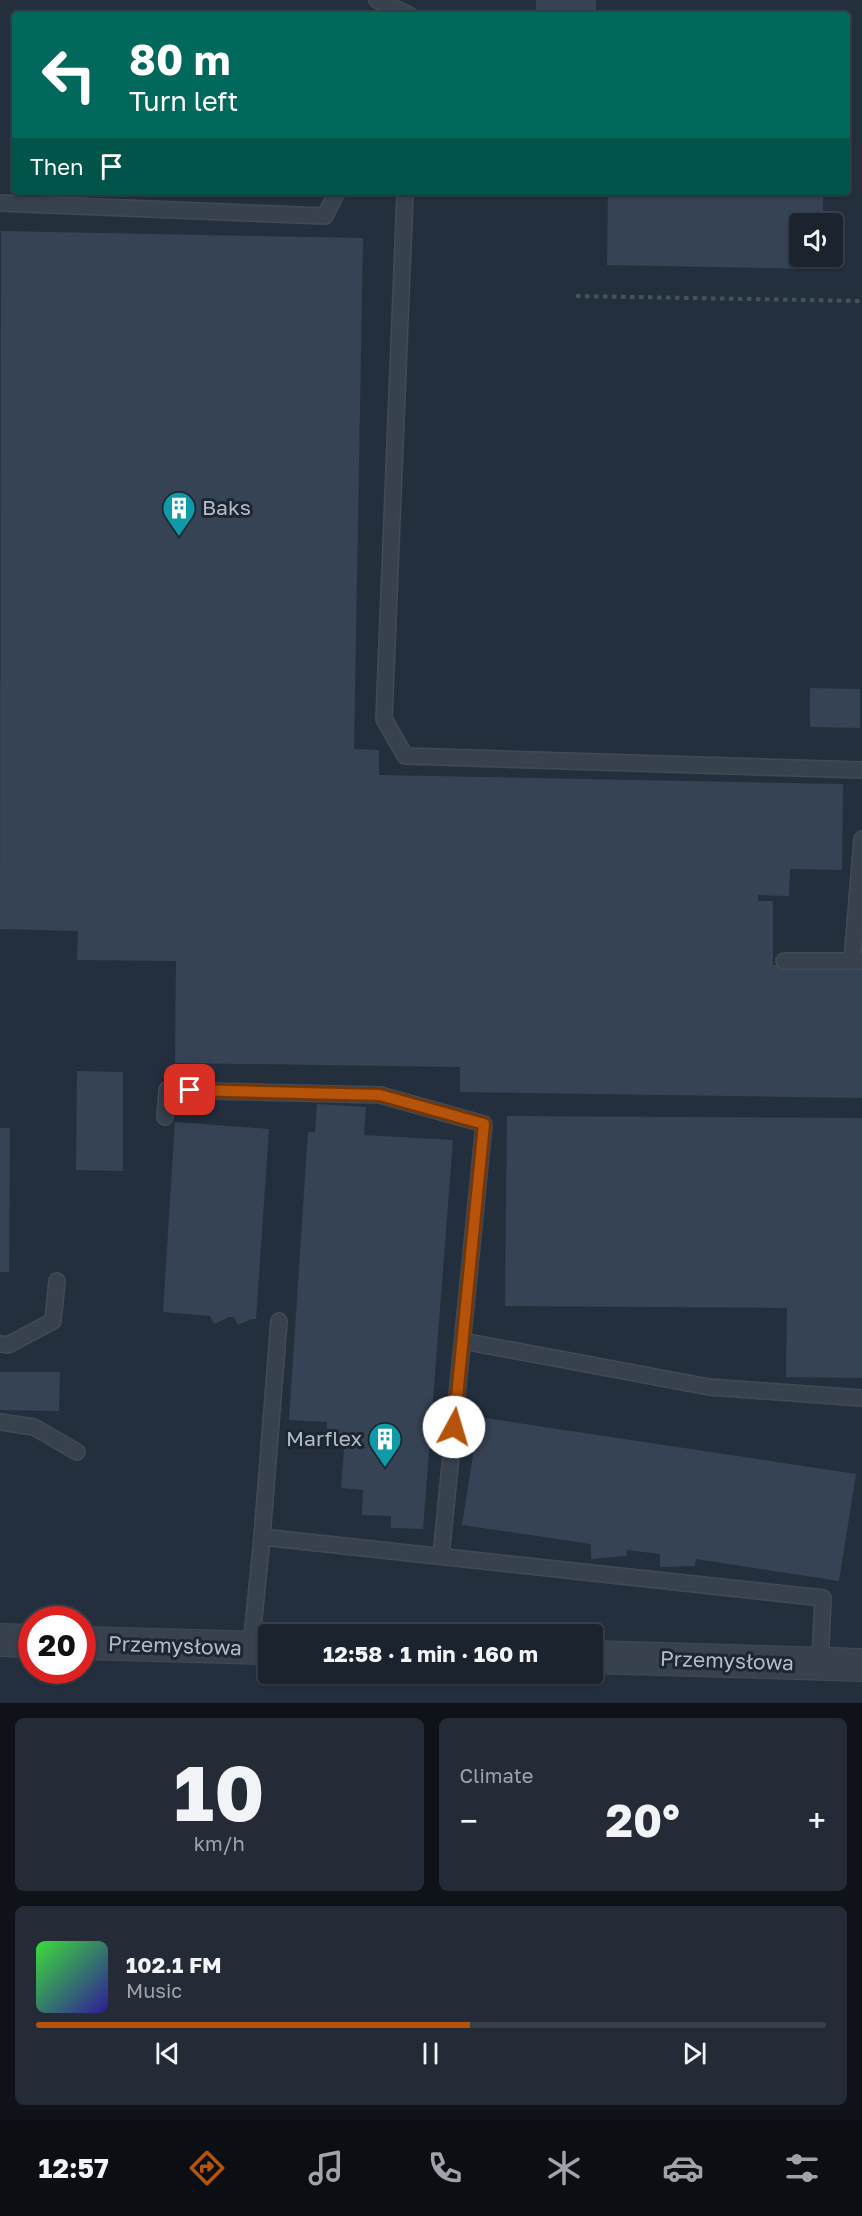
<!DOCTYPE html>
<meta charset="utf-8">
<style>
:root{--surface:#1b232e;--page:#242b36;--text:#f1f3f6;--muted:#a0a4aa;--line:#39404a;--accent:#b45309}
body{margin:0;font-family:"Golos Text",sans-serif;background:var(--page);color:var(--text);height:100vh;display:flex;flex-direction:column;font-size:22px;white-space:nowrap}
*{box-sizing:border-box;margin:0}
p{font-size:20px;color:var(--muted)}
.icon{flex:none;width:33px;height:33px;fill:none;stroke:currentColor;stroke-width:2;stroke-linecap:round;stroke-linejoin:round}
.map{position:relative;height:1703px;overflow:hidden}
.details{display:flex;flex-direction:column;gap:15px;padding:15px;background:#0f1319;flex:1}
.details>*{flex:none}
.hud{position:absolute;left:12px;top:12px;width:838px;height:183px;border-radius:6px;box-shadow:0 2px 4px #0004,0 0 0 2px var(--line);background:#00695c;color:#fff;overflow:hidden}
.buttons{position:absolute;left:789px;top:213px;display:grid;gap:12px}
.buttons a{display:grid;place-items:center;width:54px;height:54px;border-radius:6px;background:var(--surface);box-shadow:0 2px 4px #0004,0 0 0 2px var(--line);font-size:30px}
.speed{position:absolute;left:18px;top:1606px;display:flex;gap:12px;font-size:30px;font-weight:700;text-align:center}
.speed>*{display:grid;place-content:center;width:78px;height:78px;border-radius:50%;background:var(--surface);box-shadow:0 2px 4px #0004,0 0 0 2px var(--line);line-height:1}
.speed .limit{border:9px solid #d22;background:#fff;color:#111}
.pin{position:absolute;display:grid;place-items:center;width:51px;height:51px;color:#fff;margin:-26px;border-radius:12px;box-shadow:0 3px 9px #0006}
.me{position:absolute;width:66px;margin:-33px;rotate:6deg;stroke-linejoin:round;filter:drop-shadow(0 0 4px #0008)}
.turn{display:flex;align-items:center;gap:21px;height:126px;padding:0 18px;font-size:27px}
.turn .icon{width:78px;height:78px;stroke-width:2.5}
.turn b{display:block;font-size:42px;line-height:51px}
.then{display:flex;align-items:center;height:57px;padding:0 18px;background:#0003;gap:12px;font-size:22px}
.big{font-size:45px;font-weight:700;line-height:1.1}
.details .card{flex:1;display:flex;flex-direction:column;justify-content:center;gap:9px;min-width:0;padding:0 21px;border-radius:9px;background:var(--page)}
.details .dial{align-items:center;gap:0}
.dial b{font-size:78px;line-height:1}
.song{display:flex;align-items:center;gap:18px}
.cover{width:72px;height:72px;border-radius:9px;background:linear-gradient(135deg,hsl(120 70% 55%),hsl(250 70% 35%))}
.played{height:6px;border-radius:3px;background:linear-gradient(90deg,var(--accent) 55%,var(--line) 55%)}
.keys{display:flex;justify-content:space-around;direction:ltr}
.heat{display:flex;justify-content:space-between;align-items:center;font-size:33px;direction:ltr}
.details .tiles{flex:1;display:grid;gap:15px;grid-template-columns:1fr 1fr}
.card:last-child{grid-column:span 2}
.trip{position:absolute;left:258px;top:1624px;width:345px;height:60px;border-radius:6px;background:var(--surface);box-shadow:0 2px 4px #0004,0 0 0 2px var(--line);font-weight:700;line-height:60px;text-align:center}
.menu{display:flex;height:96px;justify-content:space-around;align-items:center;background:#0b0e12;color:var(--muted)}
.menu .icon{width:42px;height:42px}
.menu .selected{color:var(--accent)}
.menu b{font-size:27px;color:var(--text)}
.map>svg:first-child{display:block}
.building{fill:#364354}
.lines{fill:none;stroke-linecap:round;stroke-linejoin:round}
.service-casing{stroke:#414a57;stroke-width:18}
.minor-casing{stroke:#414a57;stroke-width:34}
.path{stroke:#3f5557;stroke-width:4;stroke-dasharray:4.5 4.5;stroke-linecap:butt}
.service{stroke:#38414e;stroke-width:15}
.minor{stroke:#38414e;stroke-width:32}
.route-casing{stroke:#753606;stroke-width:15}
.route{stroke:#b45309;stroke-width:10}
.labels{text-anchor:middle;stroke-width:6;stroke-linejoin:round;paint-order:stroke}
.poi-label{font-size:21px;fill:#b4bcc9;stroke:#1d2633;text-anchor:start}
.street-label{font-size:21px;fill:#b4bcc9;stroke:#1d2633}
</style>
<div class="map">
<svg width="862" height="1703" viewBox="0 0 862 1703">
<rect width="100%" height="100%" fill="#242f3e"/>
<g class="building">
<rect x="536" y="0" width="60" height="15"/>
<path d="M608 192H823V224H800V256H822V269L607 265Z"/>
<path d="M1 231 363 238 354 749 379 750V775L843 784 842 870 790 869 789 896 758 895V901H773V965L862 966V1098L460 1092V1067L175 1063 176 961 77 960 78 931 0 929Z"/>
<path d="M810 688 860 689V728L810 727Z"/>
<path d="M77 1071 123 1072V1171L76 1170Z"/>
<path d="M317 1104 366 1107 364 1135 453 1140 423 1529 391 1528V1516L362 1515 363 1490 341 1488 344 1448 326 1447 327 1422 289 1420 308 1132H315Z"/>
<path d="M507 1116 862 1118V1378L786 1377 787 1308 505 1306Z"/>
<path d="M175 1122 269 1129 256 1319H252L238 1325 234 1317H229L214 1324 210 1316 163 1312Z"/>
<path d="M0 1128H10L9 1272H0Z"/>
<path d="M0 1372H60L59 1411 0 1410Z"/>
<path d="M479 1417 856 1474 839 1581 696 1559 695 1566 660 1567V1554L627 1550 626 1556 591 1559V1544L462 1525Z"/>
</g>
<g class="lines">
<defs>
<g id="service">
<path d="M377 0 409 15"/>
<path d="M405 195 384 719 405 756 862 770"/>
<path d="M0 203 325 216 337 192"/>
<path d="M784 961H862"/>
<path d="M852 961 862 839"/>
<path d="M165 1117 167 1090 380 1095 484 1124 441 1556"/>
<path d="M463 1341 709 1387 862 1398"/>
<path d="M0 1344 8 1345 53 1321 57 1281"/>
<path d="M0 1422 34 1427 77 1452"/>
<path d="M262 1537 279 1321"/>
<path d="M251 1648 262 1537 823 1598 820 1664"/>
</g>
<g id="minor">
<path d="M0 1640 32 1641"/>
<path d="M82 1643 268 1648"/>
<path d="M592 1657 862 1665"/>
</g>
</defs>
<use href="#service" class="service-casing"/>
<use href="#minor" class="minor-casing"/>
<path class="path" d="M576 296 862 301"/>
<use href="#service" class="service"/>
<use href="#minor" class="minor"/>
</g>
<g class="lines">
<defs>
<path id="route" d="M190 1090 380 1095 484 1124 454 1427"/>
</defs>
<use href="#route" class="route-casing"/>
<use href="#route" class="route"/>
</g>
<defs>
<symbol id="building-pin" viewBox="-11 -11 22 30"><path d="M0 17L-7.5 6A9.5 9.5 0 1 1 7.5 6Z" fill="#0f9aa8" stroke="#1d2633"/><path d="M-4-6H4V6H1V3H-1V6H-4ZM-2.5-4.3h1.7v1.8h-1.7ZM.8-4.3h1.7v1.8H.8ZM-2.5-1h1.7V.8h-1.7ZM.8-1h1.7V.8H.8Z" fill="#fff"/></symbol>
</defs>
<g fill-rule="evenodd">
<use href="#building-pin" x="160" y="489" width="38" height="52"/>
<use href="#building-pin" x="366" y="1420" width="38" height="52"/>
</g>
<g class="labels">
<g class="poi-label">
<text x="202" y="515">Baks</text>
<text x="362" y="1446" text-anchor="end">Marflex</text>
</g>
<g class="street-label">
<text transform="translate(175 1646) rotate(2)" y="7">Przemysłowa</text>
<text transform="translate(727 1661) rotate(2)" y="7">Przemysłowa</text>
</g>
</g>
</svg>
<div class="buttons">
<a><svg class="icon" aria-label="sound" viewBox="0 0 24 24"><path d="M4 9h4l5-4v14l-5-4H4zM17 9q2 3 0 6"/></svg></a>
</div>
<div class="speed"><div class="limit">20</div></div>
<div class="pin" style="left:190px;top:1090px;background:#d93025"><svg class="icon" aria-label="arrive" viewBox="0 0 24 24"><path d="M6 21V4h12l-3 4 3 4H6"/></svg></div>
<svg class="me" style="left:454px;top:1427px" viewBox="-20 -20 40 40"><circle r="19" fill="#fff"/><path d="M0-13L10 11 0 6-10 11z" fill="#b45309"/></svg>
<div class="trip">12:58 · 1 min · 160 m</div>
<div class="hud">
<div class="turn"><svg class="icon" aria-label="left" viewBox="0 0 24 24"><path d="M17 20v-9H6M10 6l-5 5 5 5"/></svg><div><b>80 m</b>Turn left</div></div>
<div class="then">Then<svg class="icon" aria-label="arrive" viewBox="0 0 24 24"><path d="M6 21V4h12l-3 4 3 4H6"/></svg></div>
</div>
</div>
<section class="details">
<div class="tiles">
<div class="card dial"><b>10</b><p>km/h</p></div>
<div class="card"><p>Climate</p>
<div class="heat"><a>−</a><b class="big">20°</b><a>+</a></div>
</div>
<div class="card">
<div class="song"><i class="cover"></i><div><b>102.1 FM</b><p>Music</p></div></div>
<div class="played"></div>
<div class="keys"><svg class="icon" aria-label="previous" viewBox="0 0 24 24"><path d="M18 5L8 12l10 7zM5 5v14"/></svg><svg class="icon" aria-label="pause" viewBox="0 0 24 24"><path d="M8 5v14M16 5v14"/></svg><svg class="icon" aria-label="next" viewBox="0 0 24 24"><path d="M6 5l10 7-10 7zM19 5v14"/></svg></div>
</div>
</div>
</section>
<nav class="menu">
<b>12:57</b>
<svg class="icon selected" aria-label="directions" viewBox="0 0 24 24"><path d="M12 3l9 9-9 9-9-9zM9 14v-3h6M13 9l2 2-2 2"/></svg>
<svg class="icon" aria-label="music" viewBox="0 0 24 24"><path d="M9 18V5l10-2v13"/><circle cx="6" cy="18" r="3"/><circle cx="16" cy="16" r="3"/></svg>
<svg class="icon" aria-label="phone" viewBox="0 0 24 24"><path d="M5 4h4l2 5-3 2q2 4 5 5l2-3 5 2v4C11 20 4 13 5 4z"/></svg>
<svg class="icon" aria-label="climate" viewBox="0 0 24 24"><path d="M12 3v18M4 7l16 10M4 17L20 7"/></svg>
<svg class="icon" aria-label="car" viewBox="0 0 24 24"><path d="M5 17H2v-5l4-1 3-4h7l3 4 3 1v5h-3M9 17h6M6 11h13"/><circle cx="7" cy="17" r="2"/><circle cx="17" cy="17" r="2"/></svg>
<svg class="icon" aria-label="filters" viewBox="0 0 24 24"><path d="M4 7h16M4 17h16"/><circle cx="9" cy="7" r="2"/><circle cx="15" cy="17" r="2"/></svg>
</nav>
